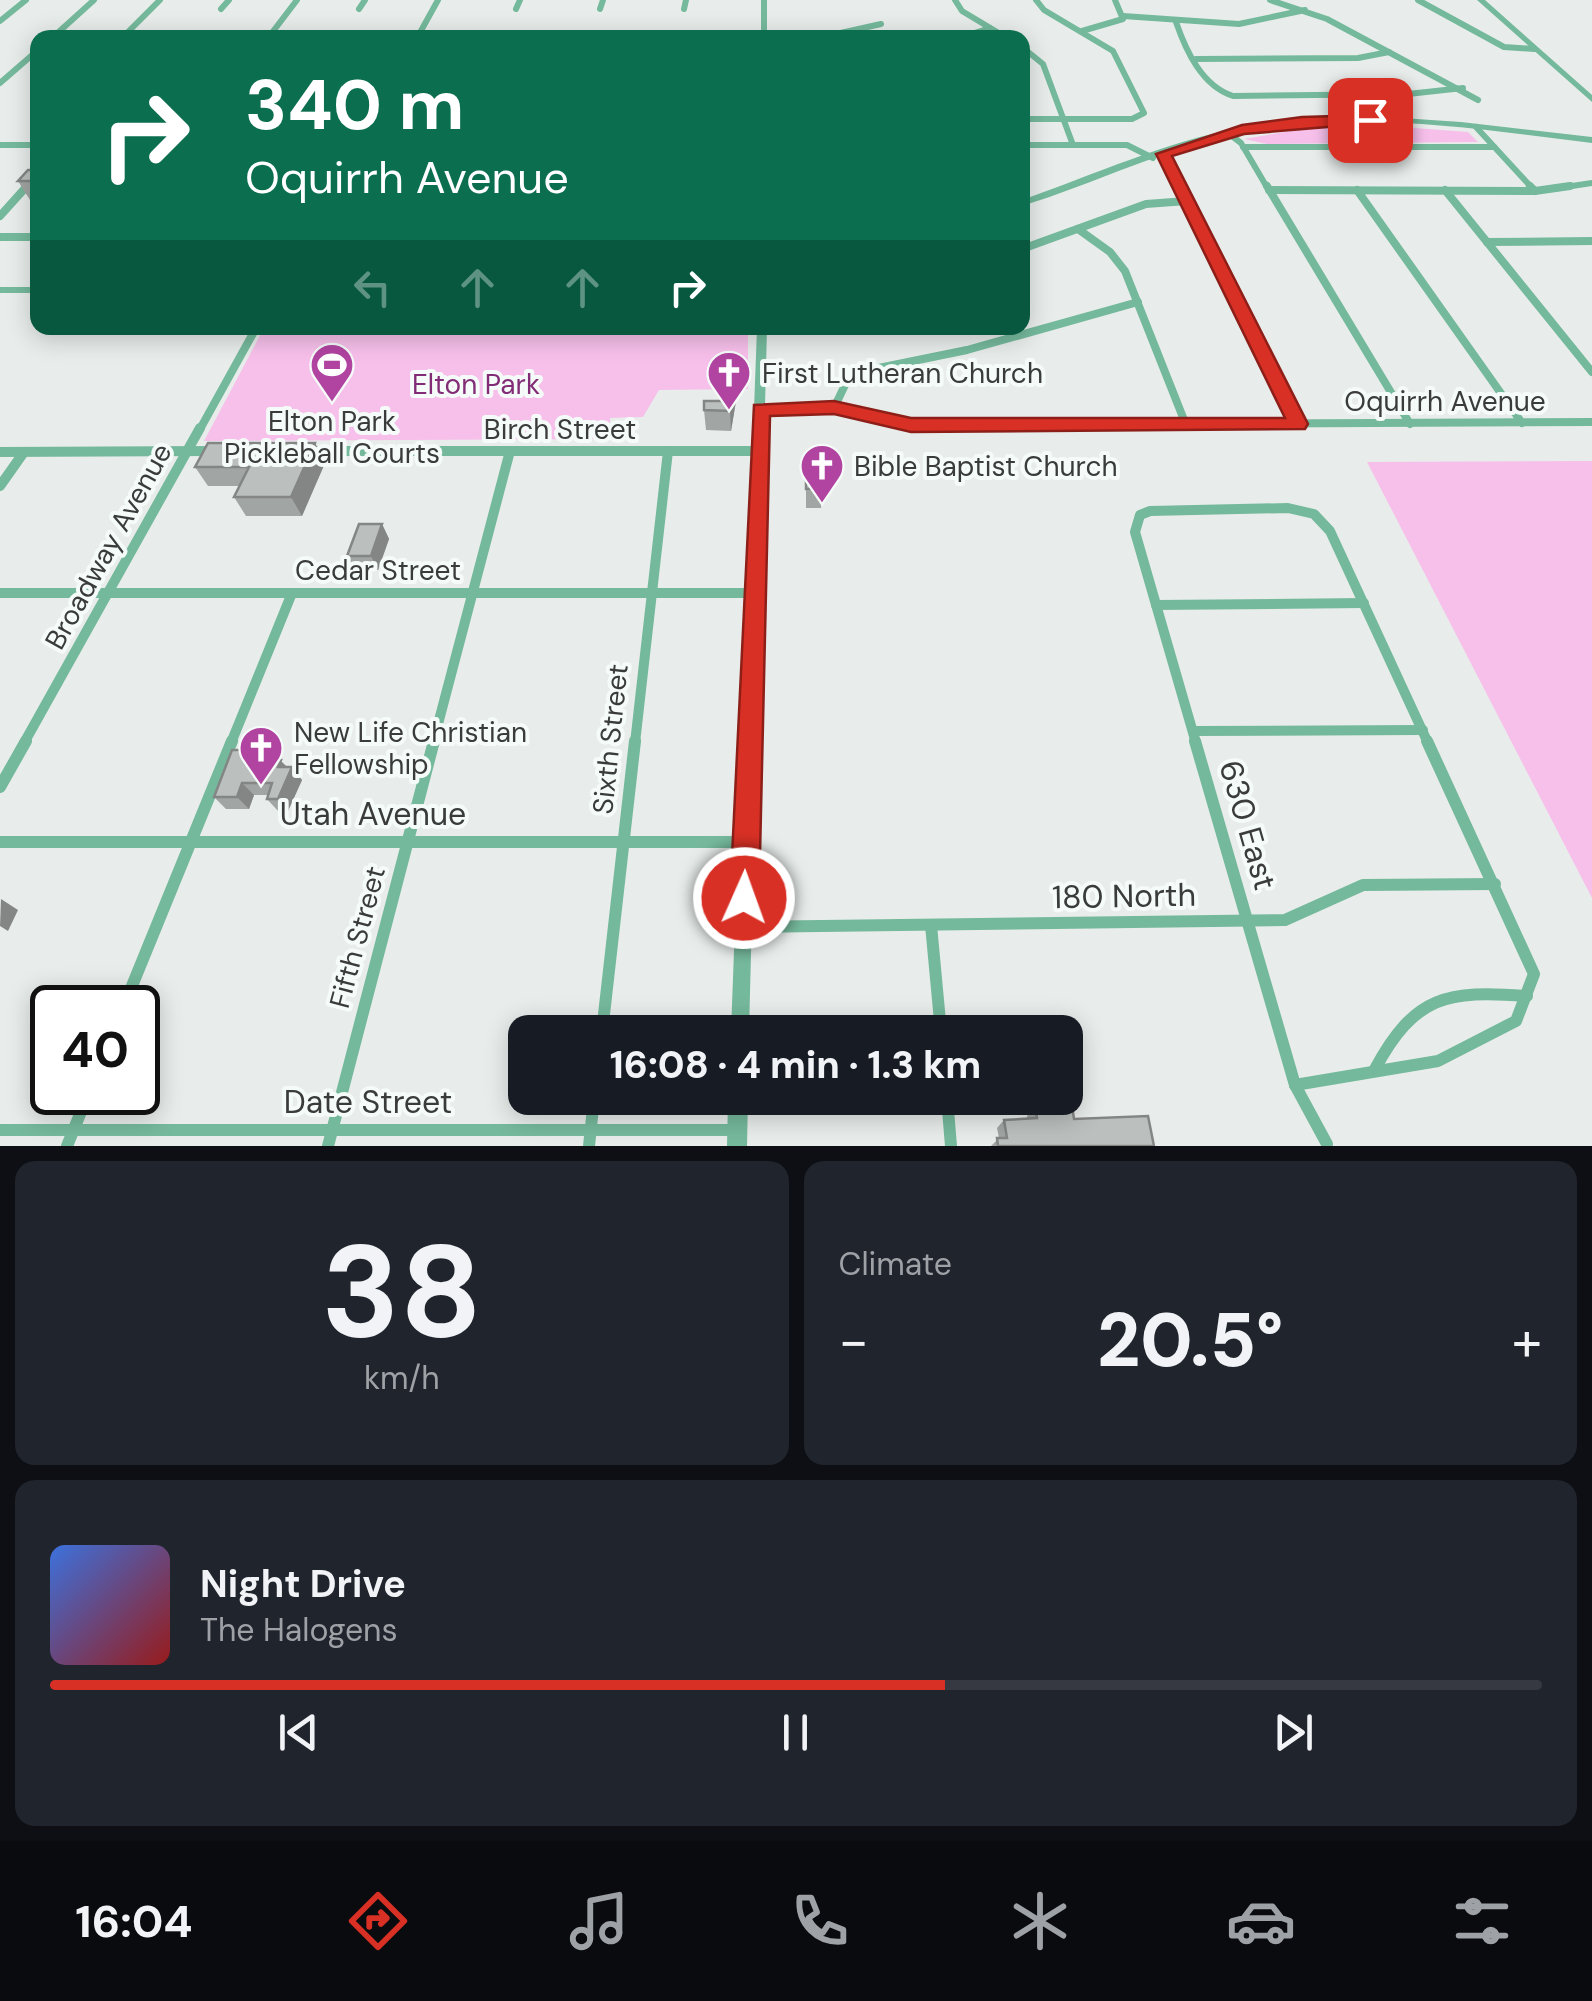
<!DOCTYPE html>
<meta charset="utf-8">
<style>
:root{--surface:#171b24;--page:#20242c;--text:#f1f3f6;--muted:#9ea1a6;--line:#363941;--accent:#d93025}
body{margin:0;font-family:"DM Sans",sans-serif;background:var(--page);color:var(--text);height:100vh;display:flex;flex-direction:column;font-size:38px;white-space:nowrap}
*{box-sizing:border-box;margin:0}
p{font-size:32px;color:var(--muted)}
.icon{flex:none;width:55px;height:55px;fill:none;stroke:currentColor;stroke-width:2;stroke-linecap:round;stroke-linejoin:round}
.map{position:relative;height:1146px;overflow:hidden}
.details{display:flex;flex-direction:column;gap:15px;padding:15px;background:#0d0f14;flex:1}
.details>*{flex:none}
.hud{position:absolute;left:30px;top:30px;width:1000px;height:305px;border-radius:20px;box-shadow:0 5px 25px #0003;background:#0b6e4f;color:#fff;overflow:hidden}
.speed{position:absolute;left:30px;top:985px;display:flex;gap:20px;font-size:50px;font-weight:700;text-align:center}
.speed>*{display:grid;place-content:center;width:130px;height:130px;border-radius:50%;background:var(--surface);box-shadow:0 5px 25px #0003;line-height:1}
.speed .limit{border:5px solid #111;border-radius:15px;background:#fff;color:#111}
.pin{position:absolute;display:grid;place-items:center;width:85px;height:85px;color:#fff;margin:-42px;border-radius:20px;box-shadow:0 5px 15px #0006}
.me{position:absolute;width:110px;margin:-55px;rotate:2deg;stroke-linejoin:round;filter:drop-shadow(0 0 8px #0008)}
.turn{display:flex;align-items:center;gap:35px;height:210px;padding:0 50px;font-size:45px}
.turn .icon{width:130px;height:130px;stroke-width:2.5}
.turn b{display:block;font-size:70px;line-height:85px}
.lanes{display:flex;align-items:center;height:95px;padding:0 50px;background:#0003;justify-content:center;gap:50px;direction:ltr}
.lanes .off{opacity:.35}
.big{font-size:75px;font-weight:800;line-height:1.1}
.details .tile{flex:1;display:flex;flex-direction:column;justify-content:center;gap:15px;min-width:0;padding:0 35px;border-radius:20px;background:var(--page)}
.details .dial{align-items:center;gap:0}
.dial b{font-size:130px;line-height:1}
.song{display:flex;align-items:center;gap:30px}
.cover{width:120px;height:120px;border-radius:15px;background:linear-gradient(135deg,hsl(220 70% 55%),hsl(0 70% 35%))}
.played{height:10px;border-radius:5px;background:linear-gradient(90deg,var(--accent) 60%,var(--line) 60%)}
.keys{display:flex;justify-content:space-around;direction:ltr}
.heat{display:flex;justify-content:space-between;align-items:center;font-size:55px;direction:ltr}
.details .tiles{flex:1;display:grid;gap:15px;grid-template-columns:1fr 1fr}
.tile:last-child{grid-column:span 2}
.trip{position:absolute;left:508px;top:1015px;width:575px;height:100px;border-radius:20px;background:var(--surface);box-shadow:0 5px 25px #0003;font-weight:800;line-height:100px;text-align:center}
.tabs{display:flex;height:160px;justify-content:space-around;align-items:center;background:#090b0e;color:var(--muted)}
.tabs .icon{width:70px;height:70px}
.tabs .on{color:var(--accent)}
.tabs b{font-size:45px;color:var(--text)}
.map>svg:first-child{display:block}
.green{fill:#f7c0eb}
.lines{fill:none;stroke-linecap:round;stroke-linejoin:round}
.minor-far3{stroke:#75b99c;stroke-width:6}
.minor-far2{stroke:#75b99c;stroke-width:8}
.minor-far1{stroke:#75b99c;stroke-width:10}
.minor{stroke:#75b99c;stroke-width:12}
.tertiary{fill:#75b99c;fill-rule:evenodd}
.wall{fill:#a1a5a3}
.shaded-wall{fill:#838685}
.building{fill:#bbc0be;stroke:#838685;stroke-width:2.5}
.route{fill:#d93025;stroke:#8d1f18;stroke-width:2.5}
.labels{text-anchor:middle;stroke-width:8;stroke-linejoin:round;paint-order:stroke}
.poi-label{font-size:28px;fill:#3a3c3b;stroke:#f5fbf8;text-anchor:start}
.park-label{font-size:28px;fill:#822b76;stroke:#f5fbf8}
.street-label{font-size:28px;fill:#3a3c3b;stroke:#f5fbf8}
.near-street-label{font-size:32px;fill:#3a3c3b;stroke:#f5fbf8}
</style>
<div class="map">
<svg width="1592" height="1146" viewBox="0 0 1592 1146">
<rect width="100%" height="100%" fill="#e8edeb"/>
<g class="green">
<path d="M1375 125 1468 132 1478 142 1267 144 1244 139 1319 126Z"/>
<path d="M264 328H748V389L659 390 643 417 610 418V439L204 441Z"/>
<path d="M1592 461V898L1367 462Z"/>
</g>
<g class="lines">
<g class="minor-far3">
<path d="M764 0V38"/>
<path d="M955 0 962 11 1007 38"/>
<path d="M1270 0 1327 19 1478 100"/>
<path d="M1418 0 1504 47 1534 49"/>
<path d="M221 9 229 0"/>
<path d="M359 9 365 0"/>
<path d="M516 9 520 0"/>
<path d="M600 9 603 0"/>
<path d="M684 9 686 0"/>
<path d="M1123 16 1239 24 1305 10"/>
<path d="M0 21 26 0"/>
<path d="M1176 22C1186 51 1202 86 1233 96L1408 94 1463 88"/>
<path d="M1082 31 1123 19 1115 0"/>
<path d="M52 38 94 0"/>
<path d="M122 38 160 0"/>
<path d="M268 38 297 0"/>
<path d="M417 38 438 0"/>
<path d="M818 38 881 24"/>
<path d="M959 38 990 28"/>
<path d="M1022 47 1043 64 1073 145"/>
<path d="M1196 59 1358 58 1389 52"/>
<path d="M0 83 38 50"/>
<path d="M1352 93 1370 119"/>
<path d="M1022 119H1132L1144 113 1113 51 1044 10 1036 0"/>
<path d="M1476 127 1533 189"/>
<path d="M1228 133 1241 143 1268 189"/>
<path d="M0 145H38"/>
<path d="M1022 145H1127L1153 158"/>
<path d="M1243 147H1494"/>
<path d="M1164 154 1181 189"/>
<path d="M25 189 33 180"/>
<path d="M1552 189 1592 183"/>
</g>
<g class="minor-far2">
<path d="M1180 186 1298 424"/>
<path d="M1267 186 1410 424"/>
<path d="M1530 186 1535 191"/>
<path d="M1269 190 1535 191 1570 186"/>
<path d="M1357 190 1522 423"/>
<path d="M1445 190 1592 372"/>
<path d="M0 216 27 186"/>
<path d="M1078 229 1110 252 1125 271 1186 425"/>
<path d="M0 237H38"/>
<path d="M1487 242 1592 241"/>
<path d="M1022 249 1146 204 1187 201"/>
<path d="M834 408 845 385 859 372 967 350 1138 302"/>
<path d="M761 410 834 408 893 423 928 425 1592 422"/>
<path d="M199 431 256 328"/>
</g>
<g class="minor-far1">
<path d="M305 451H759"/>
<path d="M0 452 213 451"/>
<path d="M0 486 24 452"/>
<path d="M0 593H755"/>
<path d="M1156 605 1364 603"/>
<path d="M1193 731 1423 730"/>
<path d="M24 743 200 428"/>
<path d="M231 743 292 593"/>
<path d="M433 743 510 451"/>
<path d="M635 743 668 451"/>
<path d="M1196 743 1135 532 1140 515 1150 511 1288 508 1314 514 1330 531 1428 743"/>
</g>
<g class="minor">
<path d="M1195 741 1295 1085"/>
<path d="M0 787 26 741"/>
<path d="M0 842H746"/>
<path d="M931 925 941 1032"/>
<path d="M743 927 1285 920 1363 885 1495 884"/>
<path d="M123 1008 232 741"/>
<path d="M602 1032 635 741"/>
<path d="M1375 1069C1415 995 1447 990 1527 996"/>
<path d="M1295 1085 1327 1144"/>
<path d="M1295 1085 1438 1061 1516 1021 1534 974 1427 741"/>
<path d="M947 1098 951 1146"/>
<path d="M0 1130H737"/>
<path d="M67 1146 89 1092"/>
<path d="M328 1146 434 741"/>
<path d="M589 1146 594 1098"/>
</g>
<g class="tertiary">
<path d="M1477 0H1485L1592 95V102Z"/>
<path d="M1372 116 1461 122 1592 137V143C1476 129 1357 109 1241 133 1165 148 1096 183 1022 206V200C1095 174 1166 142 1242 127 1285 119 1328 117 1372 116Z"/>
<rect x="0" y="287" width="38" height="6"/>
<path d="M757 328H767L749 1032H731Z"/>
<path d="M728 1098H748L747 1146H727Z"/>
</g>
</g>
<g class="wall">
<path d="M38 170V200H30L18 181Z"/>
<path d="M736 401 731 431 706 430 704 410Z"/>
<path d="M315 443 325 463 302 516H246L234 497 239 486H208L195 467Z"/>
<path d="M806 480H822L821 508H806Z"/>
<path d="M382 524 389 539 378 570H355L347 556Z"/>
<path d="M279 760 302 780 288 811H278L267 799 268 795H254L249 809H226L214 797Z"/>
<path d="M1035 1107 1074 1119 1154 1146H991L999 1138 997 1128 1004 1120 1027 1119V1116Z"/>
</g>
<g class="shaded-wall">
<path d="M735 381 736 401 731 431 730 411Z"/>
<path d="M315 443 325 463 302 516 291 497Z"/>
<path d="M382 524 389 539 378 570 371 556Z"/>
<path d="M270 750 291 771 292 767 302 780 288 811 278 799 266 760Z"/>
<path d="M242 783 254 795 249 809 237 797Z"/>
<path d="M1 899 18 910 8 931 0 926Z"/>
</g>
<g class="building">
<path d="M28 170H38V181H18Z"/>
<path d="M724 378 735 381 730 411 704 410V401H721Z"/>
<path d="M208 443H315L291 497H234L249 467H195Z"/>
<path d="M806 480H822V488L806 489Z"/>
<path d="M359 524H382L371 556H347Z"/>
<path d="M232 750H270L266 760H281L278 767H292L278 799H267L272 783H242L237 797H214Z"/>
<path d="M1072 1106 1074 1119 1148 1116 1154 1146H998L997 1138H1007L1004 1120 1037 1118 1035 1107Z"/>
</g>
<path class="route" d="M1370 115 1375 116V123L1244 134 1172 156 1308 424 1305 429 911 432 834 414 770 416 759 898 754 909 744 913 734 909 730 898 754 405 834 401 911 418H1285L1156 154 1242 125 1302 117Z"/>
<defs>
<symbol id="stadium-pin" viewBox="-11 -11 22 30"><path d="M0 17L-7.5 6A9.5 9.5 0 1 1 7.5 6Z" fill="#b143a1" stroke="#f5fbf8"/><path d="M0-5a6.5 5 0 1 0 0 10a6.5 5 0 1 0 0-10ZM-3.5-1.8h7v3.6h-7Z" fill="#fff"/></symbol>
<symbol id="church-pin" viewBox="-11 -11 22 30"><path d="M0 17L-7.5 6A9.5 9.5 0 1 1 7.5 6Z" fill="#b143a1" stroke="#f5fbf8"/><path d="M-1.2-6h2.4v3.5h3.3v2.4h-3.3V6h-2.4V-.1h-3.3v-2.4h3.3Z" fill="#fff"/></symbol>
</defs>
<g fill-rule="evenodd">
<use href="#stadium-pin" x="307" y="340" width="50" height="68"/>
<use href="#church-pin" x="704" y="348" width="50" height="68"/>
<use href="#church-pin" x="797" y="441" width="50" height="68"/>
<use href="#church-pin" x="236" y="723" width="50" height="68"/>
</g>
<g class="labels">
<g class="poi-label">
<text x="762" y="383">First Lutheran Church</text>
<text x="332" y="431" text-anchor="middle">Elton Park<tspan x="332" dy="32">Pickleball Courts</tspan></text>
<text x="854" y="476">Bible Baptist Church</text>
<text x="294" y="742">New Life Christian<tspan x="294" dy="32">Fellowship</tspan></text>
</g>
<g class="park-label">
<text x="476" y="394">Elton Park</text>
</g>
<g class="street-label">
<text x="1445" y="411">Oquirrh Avenue</text>
<text x="560" y="439">Birch Street</text>
<text transform="translate(108 546) rotate(-61)" y="10">Broadway Avenue</text>
<text x="378" y="580">Cedar Street</text>
<text transform="translate(610 739) rotate(-84)" y="10">Sixth Street</text>
<text transform="translate(357 937) rotate(-75)" y="10">Fifth Street</text>
</g>
<g class="near-street-label">
<text x="373" y="825">Utah Avenue</text>
<text transform="translate(1248 825) rotate(74)" y="11">630 East</text>
<text transform="translate(1124 896) rotate(-1)" y="11">180 North</text>
<text x="368" y="1113">Date Street</text>
</g>
</g>
</svg>
<div class="speed"><div class="limit">40</div></div>
<div class="pin" style="left:1370px;top:120px;background:#d93025"><svg class="icon" aria-label="arrive" viewBox="0 0 24 24"><path d="M6 21V4h12l-3 4 3 4H6"/></svg></div>
<svg class="me" style="left:744px;top:898px" viewBox="-20 -20 40 40"><circle r="17" fill="#d93025" stroke="#fff" stroke-width="3"/><path d="M0-11L8 9 0 5-8 9z" fill="#fff"/></svg>
<div class="trip">16:08 · 4 min · 1.3 km</div>
<div class="hud">
<div class="turn"><svg class="icon" aria-label="right" viewBox="0 0 24 24"><path d="M7 20v-9h11M14 6l5 5-5 5"/></svg><div><b>340 m</b>Oquirrh Avenue</div></div>
<div class="lanes"><svg class="icon off" aria-label="left" viewBox="0 0 24 24"><path d="M17 20v-9H6M10 6l-5 5 5 5"/></svg><svg class="icon off" aria-label="ahead" viewBox="0 0 24 24"><path d="M12 20V5M6 11l6-6 6 6"/></svg><svg class="icon off" aria-label="ahead" viewBox="0 0 24 24"><path d="M12 20V5M6 11l6-6 6 6"/></svg><svg class="icon" aria-label="right" viewBox="0 0 24 24"><path d="M7 20v-9h11M14 6l5 5-5 5"/></svg></div>
</div>
</div>
<section class="details">
<div class="tiles">
<div class="tile dial"><b>38</b><p>km/h</p></div>
<div class="tile"><p>Climate</p>
<div class="heat"><a>−</a><b class="big">20.5°</b><a>+</a></div>
</div>
<div class="tile">
<div class="song"><i class="cover"></i><div><b>Night Drive</b><p>The Halogens</p></div></div>
<div class="played"></div>
<div class="keys"><svg class="icon" aria-label="previous" viewBox="0 0 24 24"><path d="M18 5L8 12l10 7zM5 5v14"/></svg><svg class="icon" aria-label="pause" viewBox="0 0 24 24"><path d="M8 5v14M16 5v14"/></svg><svg class="icon" aria-label="next" viewBox="0 0 24 24"><path d="M6 5l10 7-10 7zM19 5v14"/></svg></div>
</div>
</div>
</section>
<nav class="tabs">
<b>16:04</b>
<svg class="icon on" aria-label="directions" viewBox="0 0 24 24"><path d="M12 3l9 9-9 9-9-9zM9 14v-3h6M13 9l2 2-2 2"/></svg>
<svg class="icon" aria-label="music" viewBox="0 0 24 24"><path d="M9 18V5l10-2v13"/><circle cx="6" cy="18" r="3"/><circle cx="16" cy="16" r="3"/></svg>
<svg class="icon" aria-label="phone" viewBox="0 0 24 24"><path d="M5 4h4l2 5-3 2q2 4 5 5l2-3 5 2v4C11 20 4 13 5 4z"/></svg>
<svg class="icon" aria-label="climate" viewBox="0 0 24 24"><path d="M12 3v18M4 7l16 10M4 17L20 7"/></svg>
<svg class="icon" aria-label="car" viewBox="0 0 24 24"><path d="M5 17H2v-5l4-1 3-4h7l3 4 3 1v5h-3M9 17h6M6 11h13"/><circle cx="7" cy="17" r="2"/><circle cx="17" cy="17" r="2"/></svg>
<svg class="icon" aria-label="filters" viewBox="0 0 24 24"><path d="M4 7h16M4 17h16"/><circle cx="9" cy="7" r="2"/><circle cx="15" cy="17" r="2"/></svg>
</nav>
